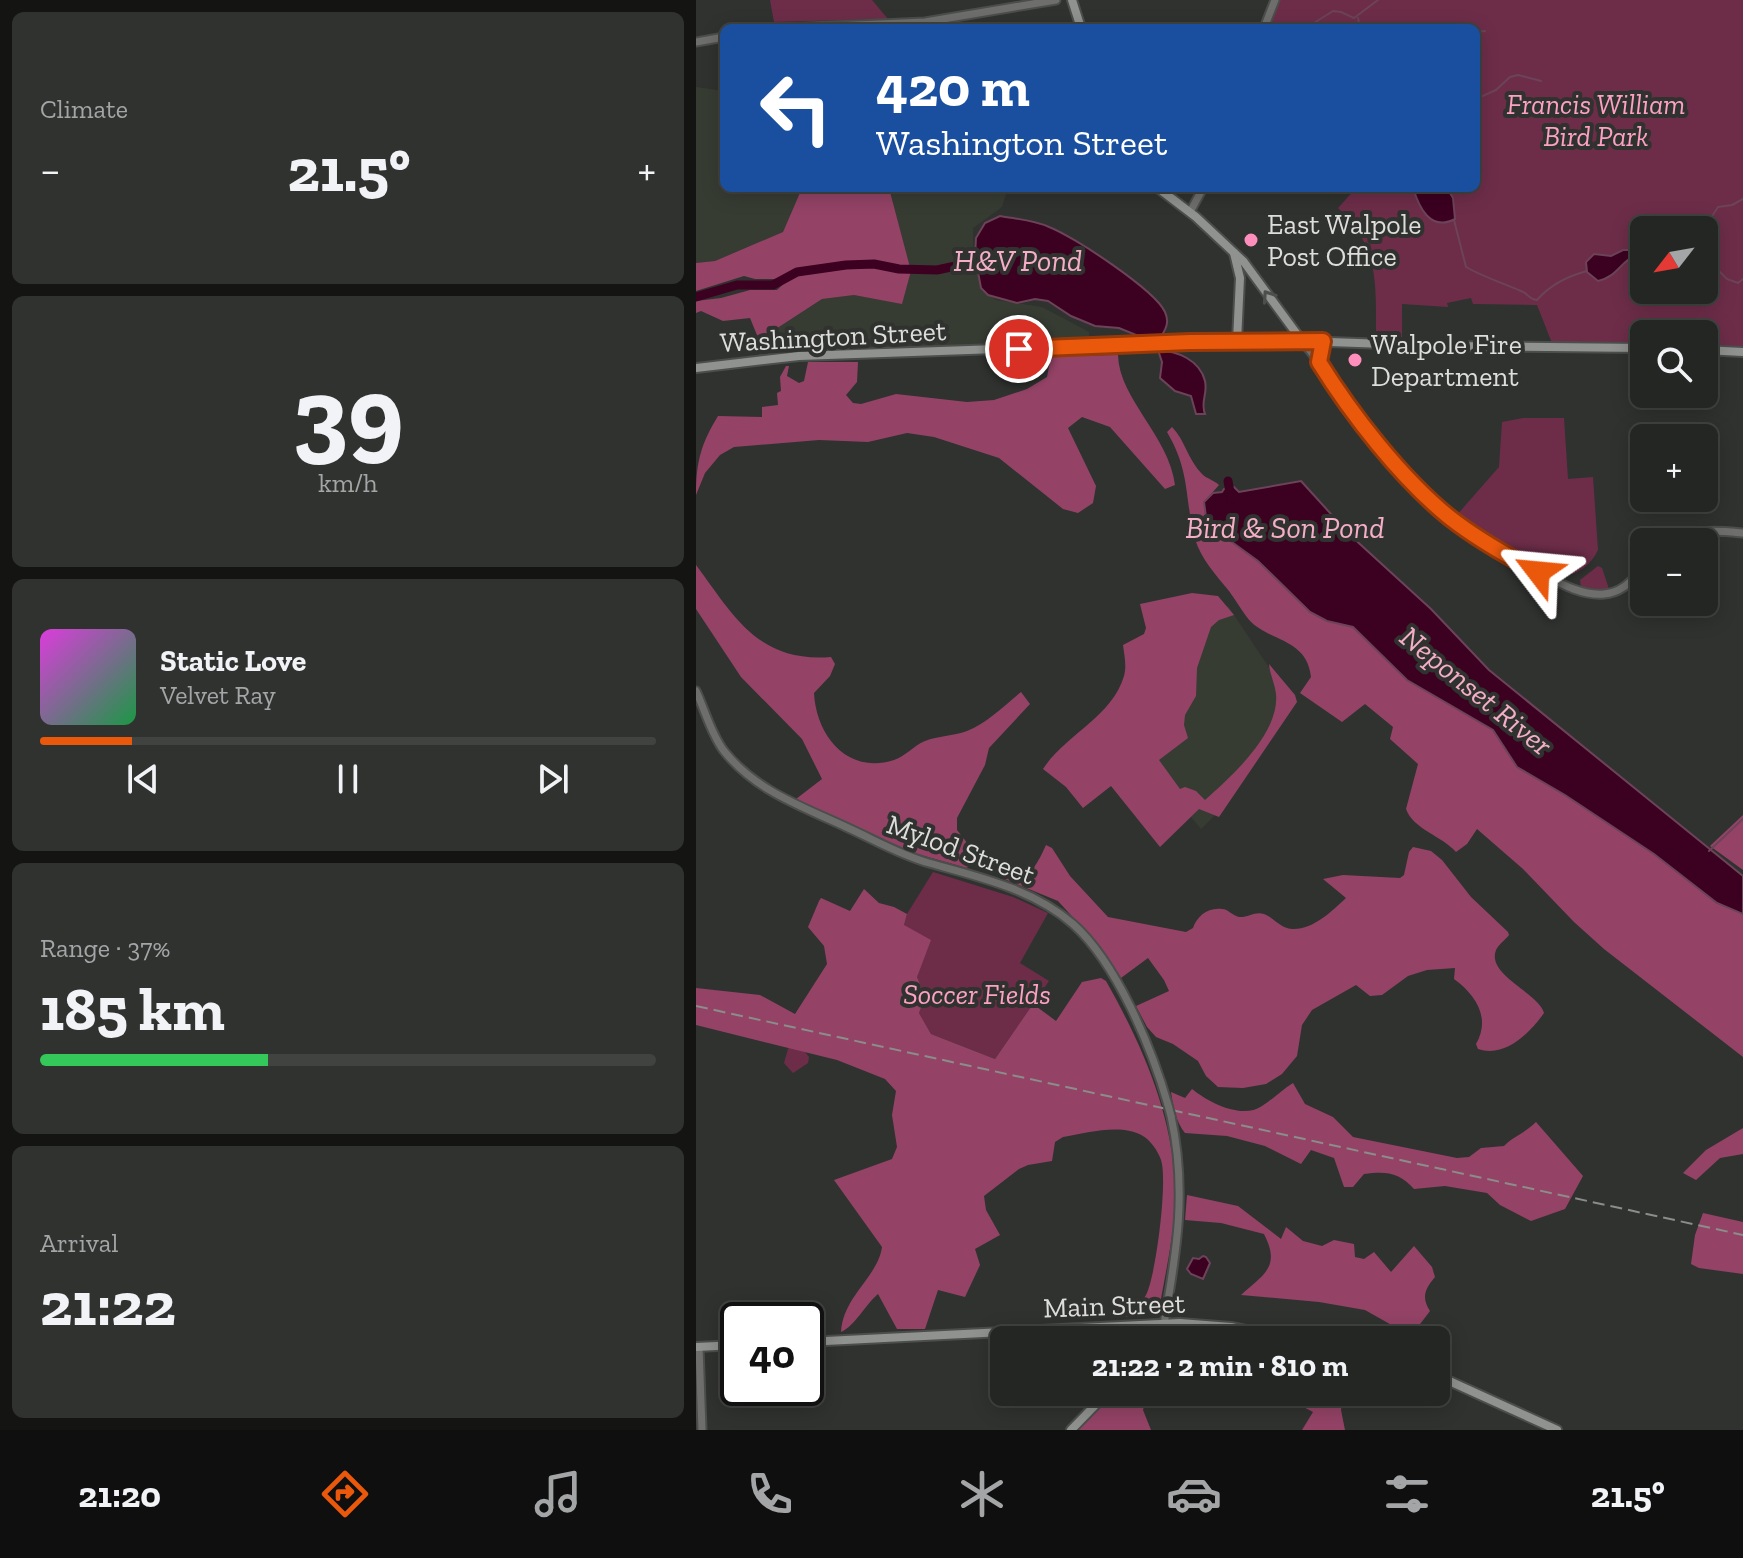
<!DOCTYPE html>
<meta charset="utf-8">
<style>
:root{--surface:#242623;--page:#303230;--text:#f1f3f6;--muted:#a3a5a6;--line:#414341;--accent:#ea580c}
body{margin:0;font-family:"Zilla Slab",serif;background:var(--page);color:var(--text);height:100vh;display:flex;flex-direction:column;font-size:30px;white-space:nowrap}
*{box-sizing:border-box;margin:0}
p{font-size:26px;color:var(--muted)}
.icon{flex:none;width:44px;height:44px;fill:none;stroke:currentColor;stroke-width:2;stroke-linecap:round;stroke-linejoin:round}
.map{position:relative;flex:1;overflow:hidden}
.drawer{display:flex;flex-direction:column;gap:12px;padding:12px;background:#141513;width:696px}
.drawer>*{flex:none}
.banner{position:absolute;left:24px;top:24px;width:760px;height:168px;border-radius:12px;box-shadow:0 4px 20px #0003,0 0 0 2px var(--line);background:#1a4fa0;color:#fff;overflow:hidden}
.needle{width:52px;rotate:239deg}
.controls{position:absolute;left:934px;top:216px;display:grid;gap:16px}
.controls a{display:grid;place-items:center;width:88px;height:88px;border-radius:12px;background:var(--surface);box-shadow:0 4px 20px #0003,0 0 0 2px var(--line);font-size:40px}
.speed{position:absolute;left:24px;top:1302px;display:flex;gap:16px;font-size:40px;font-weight:700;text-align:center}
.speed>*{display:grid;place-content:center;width:104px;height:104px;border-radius:50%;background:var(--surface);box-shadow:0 4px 20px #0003,0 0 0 2px var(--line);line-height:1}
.speed .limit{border:4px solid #111;border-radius:12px;background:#fff;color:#111}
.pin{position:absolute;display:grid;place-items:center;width:68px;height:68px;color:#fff;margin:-34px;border:4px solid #fff;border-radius:50%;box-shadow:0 2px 8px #0007}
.me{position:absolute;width:88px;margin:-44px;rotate:299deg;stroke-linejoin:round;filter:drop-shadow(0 0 6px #0008)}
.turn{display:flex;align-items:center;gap:28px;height:168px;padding:0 24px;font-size:36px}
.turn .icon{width:104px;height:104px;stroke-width:2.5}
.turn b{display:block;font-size:56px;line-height:68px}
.big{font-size:60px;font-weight:700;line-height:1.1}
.drawer .tile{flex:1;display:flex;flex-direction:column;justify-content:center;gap:12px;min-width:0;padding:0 28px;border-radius:12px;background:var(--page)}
.drawer .dial{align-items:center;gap:0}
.dial b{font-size:104px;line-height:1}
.song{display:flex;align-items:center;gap:24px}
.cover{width:96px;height:96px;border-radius:12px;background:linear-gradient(135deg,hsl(300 70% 55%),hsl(140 70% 35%))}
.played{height:8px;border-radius:4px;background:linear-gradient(90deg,var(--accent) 15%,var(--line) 15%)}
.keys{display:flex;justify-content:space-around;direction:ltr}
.heat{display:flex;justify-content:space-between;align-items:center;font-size:44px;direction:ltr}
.charge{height:12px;border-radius:6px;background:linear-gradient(90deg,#34c759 37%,var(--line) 0)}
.trip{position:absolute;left:294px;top:1326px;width:460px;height:80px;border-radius:12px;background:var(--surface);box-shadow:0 4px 20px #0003,0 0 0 2px var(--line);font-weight:700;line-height:80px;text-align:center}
.tabs{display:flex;height:128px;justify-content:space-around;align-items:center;background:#0e0f0e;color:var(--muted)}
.tabs .icon{width:56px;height:56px}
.tabs .on{color:var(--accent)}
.tabs b{font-size:36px;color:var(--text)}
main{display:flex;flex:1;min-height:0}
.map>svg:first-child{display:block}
.built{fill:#373c33}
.green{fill:#6d2d49;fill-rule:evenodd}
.forest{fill:#944366}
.water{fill:#3c0120;stroke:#6c4358;stroke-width:2}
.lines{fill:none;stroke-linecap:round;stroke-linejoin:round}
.stream{stroke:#6c4358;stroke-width:2}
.river{stroke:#3c0120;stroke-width:9}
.tertiary-casing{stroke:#4c4e4b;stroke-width:11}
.secondary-casing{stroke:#4c4e4b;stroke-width:12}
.tertiary{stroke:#6e6f6d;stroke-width:7}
.secondary{stroke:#90928f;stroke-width:8}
.rail{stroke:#8b8d8a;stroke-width:2;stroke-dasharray:12 6;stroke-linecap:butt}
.tertiary-bridge-casing{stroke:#4c4e4b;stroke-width:11;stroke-linecap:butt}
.tertiary-bridge{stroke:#6e6f6d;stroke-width:7}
.oneway{stroke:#4d4f4c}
.route-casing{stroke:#983908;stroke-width:20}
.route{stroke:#ea580c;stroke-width:14}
.poi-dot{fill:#fe8ebc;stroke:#30322f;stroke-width:3}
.labels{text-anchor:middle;stroke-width:8;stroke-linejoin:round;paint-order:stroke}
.park-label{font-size:28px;font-style:italic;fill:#fca0c4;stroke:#30322f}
.poi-label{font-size:28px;fill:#dddedc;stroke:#30322f;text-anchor:start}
.street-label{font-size:28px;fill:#dddedc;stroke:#30322f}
.water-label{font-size:30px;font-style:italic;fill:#f4aec8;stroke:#30322f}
</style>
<main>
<section class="drawer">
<div class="tile"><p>Climate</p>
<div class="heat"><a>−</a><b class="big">21.5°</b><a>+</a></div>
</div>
<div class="tile dial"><b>39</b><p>km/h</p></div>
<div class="tile">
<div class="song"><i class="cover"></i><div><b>Static Love</b><p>Velvet Ray</p></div></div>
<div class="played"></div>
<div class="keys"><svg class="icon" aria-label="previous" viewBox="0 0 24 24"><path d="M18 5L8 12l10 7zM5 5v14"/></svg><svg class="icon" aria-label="pause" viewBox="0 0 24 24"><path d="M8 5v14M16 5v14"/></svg><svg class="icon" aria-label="next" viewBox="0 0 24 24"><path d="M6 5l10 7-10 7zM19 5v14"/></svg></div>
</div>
<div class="tile"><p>Range · 37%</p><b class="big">185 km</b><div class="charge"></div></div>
<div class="tile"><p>Arrival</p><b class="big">21:22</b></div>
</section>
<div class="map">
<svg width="1047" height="1430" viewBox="0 0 1047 1430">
<rect width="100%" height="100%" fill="#30322f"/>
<g class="built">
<path d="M0 87 28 91V188H106L87 232 19 261 0 263Z"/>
<path d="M193 188H312L306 207 277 228V257L286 291 300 300 346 307 393 332V341L63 358V340L126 299 158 295 206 303 215 271Z"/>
<path d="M532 606 596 702 519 815 505 829 439 750 514 617Z"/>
</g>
<g class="green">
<path d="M74 0H176L192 19 78 22Z"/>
<path d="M584 0H1047V349L1008 348V334H948V346L856 343 841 305 777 304 775 298 751 303 752 307 706 304V339L684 337 680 331C680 281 682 245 642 208L660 188H780V28H573ZM948 230H1008V290H948Z"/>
<path d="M827 418H868L872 479 897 477 902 550C891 572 871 582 848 571L760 516 803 467 806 422Z"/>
<path d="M902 566 906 568 913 589 909 591 885 587 884 580Z"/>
<path d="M237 872 317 897 352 913 324 963 353 981 299 1059 235 1034 223 1013 228 997 221 977 223 969 208 925 211 914Z"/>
<path d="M101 1042 113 1057 112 1063 97 1073 88 1063 92 1049Z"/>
</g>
<g class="forest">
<path d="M106 188H193L215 271 206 304 158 295 126 299 63 340 54 318 27 321 5 311 0 313V301L25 298 54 290H81L103 269 79 279H59L48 276 0 291V263L19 261 87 232Z"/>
<path d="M422 355C423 399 473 436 479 485L469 489 414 427 386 417 372 428 400 486 397 503 382 513 367 509 303 458 238 437 211 433 172 442 123 440 38 447 24 455 9 473 0 495C0 462 5 444 22 416L66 417V407L82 405 81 393 85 391 84 377 90 366H93L91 376 103 383 108 381 112 362H162L161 382 150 395 157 403 165 404 200 394 271 402 298 400 331 389 351 377 355 356Z"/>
<path d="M476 427C489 440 492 460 506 474 511 479 518 480 523 485L508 502 518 529 562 561 614 612 631 621 657 627 711 680 798 730 821 767 869 795 958 854 1020 903 1047 914V1057L908 949 878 922 827 869 781 829 771 844 760 852C746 836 717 829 710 809L722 764 694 739 697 727 669 704 646 722 604 693 615 677C611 636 568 642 550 616 544 608 539 599 533 591 520 575 505 559 499 539 488 497 495 473 471 432Z"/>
<path d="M0 565C38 616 62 663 135 657L139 664 134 676 118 693C120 735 151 775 198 760 210 756 217 746 229 741 242 736 257 736 271 731 290 724 309 705 325 692L334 704 293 748 289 765 261 818V830L279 853 271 868 214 852 103 803 100 799 126 779 106 739 45 677 0 609Z"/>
<path d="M496 593 522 596 538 615 523 620 515 627 501 668 500 696 489 715 488 725 492 738 463 760 484 789 489 787 500 791 509 800C535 777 584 733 580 694 579 684 574 675 573 664L599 695 601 702 523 817 503 809 464 847 415 786 387 808 370 787 347 769C369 735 416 717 428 676 431 666 428 654 427 645L448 634 450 628 444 604Z"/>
<path d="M1047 815V870L1014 846Z"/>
<path d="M350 845 356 848 374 876 412 917 490 932 497 928C501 916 512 907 526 909 532 909 537 916 543 917 551 918 559 911 568 914 578 918 584 928 596 929 617 930 636 911 650 898L627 879 647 875 704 878 708 875 713 852 717 847 735 851 746 860 775 897 812 932 813 935C809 940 802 945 800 950 790 975 843 993 848 1013 833 1034 809 1058 782 1049L780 1044C795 1018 780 995 758 979L759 968 731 970 712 976 686 995 674 996 660 985 616 1010 606 1025 601 1056 586 1074 570 1084 547 1088 522 1087 510 1076 502 1061 477 1044 460 1037 451 1027 440 1006 473 991 468 980 452 958 425 978 404 947 362 901 301 876 303 870 297 867 301 863C333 876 335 878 350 845Z"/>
<path d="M168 889 183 903 198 907 211 914 208 925 235 940 221 977 229 997 223 1013 235 1034 299 1059 337 1004 360 1021 386 982 405 978 410 981C445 1043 475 1110 479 1182 481 1222 471 1265 464 1304 451 1316 432 1318 415 1316 427 1302 442 1310 450 1295 460 1276 472 1180 465 1160 462 1151 455 1141 447 1136 425 1123 391 1133 367 1137L359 1142 356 1161 332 1165 323 1169 288 1196 290 1210 304 1235 279 1249 284 1265 269 1297 242 1290 229 1329H201L182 1294C169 1305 159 1326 145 1332 147 1296 182 1277 186 1247L138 1180 196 1159 201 1147 196 1115 200 1091 189 1079 141 1060 0 1025V988L64 995 99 1014 131 964 128 946 112 927 123 901 125 898 154 911Z"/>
<path d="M597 1083 609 1104 637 1117 657 1137 761 1158 773 1157 785 1148 808 1146C818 1136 829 1133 840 1122L887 1176 869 1209 835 1221 804 1205 791 1193 749 1186 718 1189C703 1172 690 1171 668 1174L657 1187H648L638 1158 615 1150 605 1164 569 1146 531 1136 489 1133C480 1122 477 1106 475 1092L489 1098 496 1089C512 1102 546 1120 566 1106 577 1099 586 1090 597 1083Z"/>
<path d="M1047 1128V1154L1024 1158 1000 1180 987 1173 1010 1150Z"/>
<path d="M491 1195 542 1206 585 1239 590 1227 607 1241 626 1246 638 1240 658 1244 659 1257 668 1259 678 1252 695 1272 718 1246 736 1267 739 1277C729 1289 725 1297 734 1311L715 1336 669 1310 623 1302 545 1295C568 1274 585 1267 568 1234L525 1223 489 1220Z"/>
<path d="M1007 1213 1047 1222V1274L1003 1268 995 1264 999 1235Z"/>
<path d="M418 1392H452L447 1410 455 1430H381Z"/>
<path d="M513 1392H647L645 1410 649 1430H606L617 1412 598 1402Z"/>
</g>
<g class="water">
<path d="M717 188H751L757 198 759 219C734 232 723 207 717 188Z"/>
<path d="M304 216C320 219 338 220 353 227 377 236 459 290 469 312 473 321 471 327 466 335L445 337 423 328 399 326 375 316 352 301 339 299 321 303 292 295 285 288 279 256 280 238 289 223Z"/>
<path d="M927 250H937L940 255C924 262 921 277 902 281L891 272 890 262 898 254 915 256Z"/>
<path d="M462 350C481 351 504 360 509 381 512 394 504 402 509 414H500L495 396 479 391 464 378 466 362Z"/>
<path d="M605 481 654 535 735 609 793 670 1047 876V914L1021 903 958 854 869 795 821 767 797 730 711 680 657 627 631 621 614 612 562 561 518 529 510 517 508 502 517 493 526 492 528 489 538 487 543 492Z"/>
<path d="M507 1256 510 1257 514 1263 507 1279 495 1274 491 1269 497 1258 503 1259Z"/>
</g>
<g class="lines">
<g class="stream">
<path d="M662 18 664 28"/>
<path d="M610 28 637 11 645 12 658 18 682 0"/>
<path d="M780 32 789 31"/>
<path d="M780 99 800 90 814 77 822 75 845 81"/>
<path d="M758 220 770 267C787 277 807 283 825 291 833 294 832 299 841 300 854 285 872 276 891 271"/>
<path d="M1007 230 1022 207 1036 205 1047 199"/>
<path d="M938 253 948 250"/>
<path d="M1008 256 1031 279 1042 283 1047 279"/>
<path d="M1013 851 1047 819"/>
</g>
<g class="river">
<path d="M0 297 41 285H77L101 272 150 265 178 264 203 269 241 270 292 259"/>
<path d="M532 481 535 499"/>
</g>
<defs>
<g id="tertiary">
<path d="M91 28 229 22 360 0"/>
<path d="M568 28 579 0"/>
<path d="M0 42 28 37"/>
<path d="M494 212 507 188"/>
<path d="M606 341C630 368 647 402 670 431 721 493 778 540 850 576 867 585 888 596 908 594 926 593 936 580 948 568"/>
<path d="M623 362 627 341"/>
<path d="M976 542C997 528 1023 531 1047 533"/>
<path d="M0 691C9 710 15 734 28 751 60 791 105 806 150 827 179 840 202 854 233 863 283 877 337 889 377 924 421 963 456 1049 472 1105"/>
<path d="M468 1324C481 1250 491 1190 475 1116"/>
<path d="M3 1347 6 1430"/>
</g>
<g id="secondary">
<path d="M376 0 385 28"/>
<path d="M462 188 500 217 548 262 606 341"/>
<path d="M538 253 544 278 541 341"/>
<path d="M1008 350 1047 352"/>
<path d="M0 368 103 356 494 342 606 341 745 346 948 348"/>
<path d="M461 1340 468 1324"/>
<path d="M110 1342 484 1323 535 1327 598 1340"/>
<path d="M0 1347 42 1345"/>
<path d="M740 1375 861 1430"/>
<path d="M375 1430 412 1392"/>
</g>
</defs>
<use href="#tertiary" class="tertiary-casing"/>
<use href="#secondary" class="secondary-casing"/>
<use href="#tertiary" class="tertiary"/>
<use href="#secondary" class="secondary"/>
<path class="rail" d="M0 1006 1047 1235"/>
<defs>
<path id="tertiary-bridge" d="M472 1105 475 1116"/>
</defs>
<use href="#tertiary-bridge" class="tertiary-bridge-casing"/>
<use href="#tertiary-bridge" class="tertiary-bridge"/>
</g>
<defs><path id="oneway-chevron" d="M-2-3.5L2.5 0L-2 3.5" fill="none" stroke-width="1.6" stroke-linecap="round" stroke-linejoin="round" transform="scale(2)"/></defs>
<use class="oneway" href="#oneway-chevron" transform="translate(572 296) rotate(-124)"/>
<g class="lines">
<defs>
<path id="route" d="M323 349 494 342 627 341 623 362C656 415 705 478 753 517 781 539 811 556 842 572"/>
</defs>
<use href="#route" class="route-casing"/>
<use href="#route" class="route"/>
</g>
<g class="poi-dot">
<circle cx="555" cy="240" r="8"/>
<circle cx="659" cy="360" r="8"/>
</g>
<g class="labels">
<g class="park-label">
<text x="900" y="114">Francis William<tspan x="900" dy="32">Bird Park</tspan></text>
<text x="281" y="1004">Soccer Fields</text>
</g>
<g class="poi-label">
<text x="571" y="234">East Walpole<tspan x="571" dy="32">Post Office</tspan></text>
<text x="675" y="354">Walpole Fire<tspan x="675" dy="32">Department</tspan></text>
</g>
<g class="street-label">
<text transform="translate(137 336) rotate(-3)" y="10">Washington Street</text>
<text transform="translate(265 849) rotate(20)" y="10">Mylod Street</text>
<text transform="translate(418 1305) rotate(-2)" y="10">Main Street</text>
</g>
<g class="water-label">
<text x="322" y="271">H&amp;V Pond</text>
<text x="589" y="538">Bird &amp; Son Pond</text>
<text transform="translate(780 691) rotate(39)" y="10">Neponset River</text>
</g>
</g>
</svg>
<div class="controls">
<a><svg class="needle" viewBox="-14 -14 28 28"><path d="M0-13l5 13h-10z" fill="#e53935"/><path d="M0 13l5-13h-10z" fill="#a3a5a6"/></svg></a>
<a><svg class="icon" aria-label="search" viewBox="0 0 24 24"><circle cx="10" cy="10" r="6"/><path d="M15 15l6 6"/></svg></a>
<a>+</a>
<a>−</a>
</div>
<div class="speed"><div class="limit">40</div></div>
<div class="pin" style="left:323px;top:349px;background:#d93025"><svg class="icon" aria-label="arrive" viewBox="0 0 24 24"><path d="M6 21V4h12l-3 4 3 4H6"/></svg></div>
<svg class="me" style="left:842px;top:572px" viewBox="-20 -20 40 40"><path d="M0-17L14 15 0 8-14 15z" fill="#ea580c" stroke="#fff" stroke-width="4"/></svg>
<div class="trip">21:22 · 2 min · 810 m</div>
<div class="banner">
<div class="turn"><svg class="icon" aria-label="left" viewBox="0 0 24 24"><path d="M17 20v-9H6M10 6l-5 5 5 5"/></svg><div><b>420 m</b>Washington Street</div></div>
</div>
</div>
</main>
<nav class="tabs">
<b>21:20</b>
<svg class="icon on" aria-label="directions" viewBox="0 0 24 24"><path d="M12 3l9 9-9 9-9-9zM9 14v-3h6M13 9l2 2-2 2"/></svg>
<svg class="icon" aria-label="music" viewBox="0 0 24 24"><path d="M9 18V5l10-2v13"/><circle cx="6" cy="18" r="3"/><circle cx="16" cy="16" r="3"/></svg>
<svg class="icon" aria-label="phone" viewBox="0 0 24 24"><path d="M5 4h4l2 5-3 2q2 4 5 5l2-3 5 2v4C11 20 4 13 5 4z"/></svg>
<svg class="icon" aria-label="climate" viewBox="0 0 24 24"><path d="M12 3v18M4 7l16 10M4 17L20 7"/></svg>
<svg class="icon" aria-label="car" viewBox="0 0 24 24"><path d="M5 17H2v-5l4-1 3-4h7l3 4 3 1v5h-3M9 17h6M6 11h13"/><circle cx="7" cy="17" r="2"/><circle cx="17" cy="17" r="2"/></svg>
<svg class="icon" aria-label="filters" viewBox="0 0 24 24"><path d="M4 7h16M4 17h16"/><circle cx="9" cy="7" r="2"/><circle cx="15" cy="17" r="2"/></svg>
<b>21.5°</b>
</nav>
